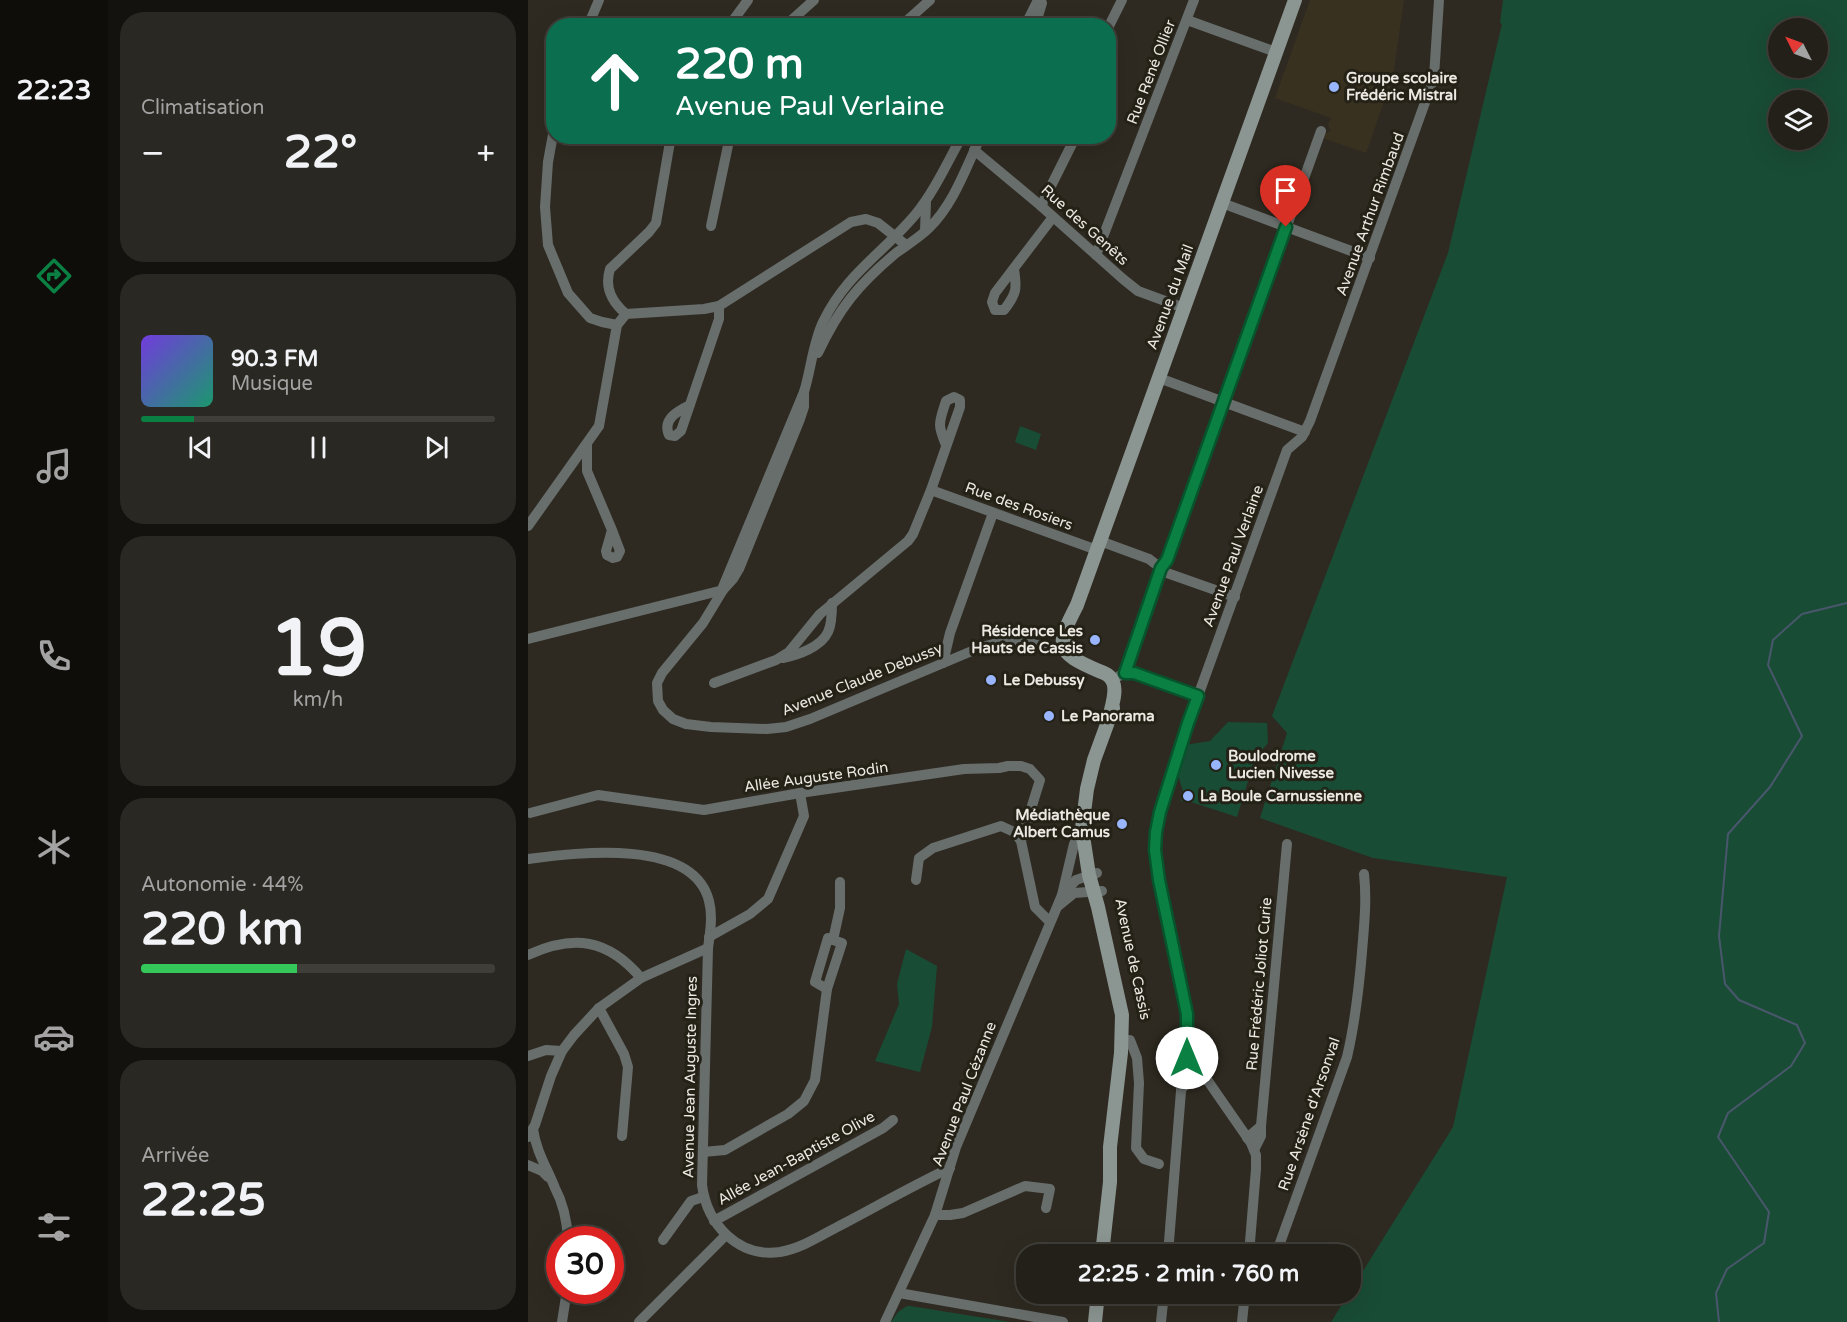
<!DOCTYPE html>
<html lang="fr">
<meta charset="utf-8">
<style>
:root{--surface:#222019;--page:#2a2822;--text:#f1f3f6;--muted:#a2a3a2;--line:#3f3e38;--accent:#0b8043}
body{margin:0;font-family:"Varela Round",sans-serif;background:var(--page);color:var(--text);height:100vh;display:flex;flex-direction:column;font-size:22px;white-space:nowrap}
*{box-sizing:border-box;margin:0}
p{font-size:20px;color:var(--muted)}
.icon{flex:none;width:33px;height:33px;fill:none;stroke:currentColor;stroke-width:2;stroke-linecap:round;stroke-linejoin:round}
.map{position:relative;flex:1;overflow:hidden}
.drawer{display:flex;flex-direction:column;gap:12px;padding:12px;background:#13120e;width:420px}
.drawer>*{flex:none}
.top-card{position:absolute;left:18px;top:18px;width:570px;height:126px;border-radius:24px;box-shadow:0 6px 24px #0002,0 0 0 2px var(--line);background:#0b6e4f;color:#fff;overflow:hidden}
.needle{width:39px;rotate:312deg}
.buttons{position:absolute;left:1240px;top:18px;display:grid;gap:12px}
.buttons a{display:grid;place-items:center;width:60px;height:60px;border-radius:50%;background:var(--surface);box-shadow:0 6px 24px #0002,0 0 0 2px var(--line);font-size:30px}
.speed{position:absolute;left:18px;top:1226px;display:flex;gap:12px;font-size:30px;font-weight:700;text-align:center}
.speed>*{display:grid;place-content:center;width:78px;height:78px;border-radius:50%;background:var(--surface);box-shadow:0 6px 24px #0002,0 0 0 2px var(--line);line-height:1}
.speed .limit{border:9px solid #d22;background:#fff;color:#111}
.pin{position:absolute;display:grid;place-items:center;width:51px;height:51px;color:#fff;margin:-62px -26px;border-radius:50% 50% 50% 0;rotate:-45deg;box-shadow:0 0 6px #0007}
.pin .icon{rotate:45deg}
.me{position:absolute;width:66px;margin:-33px;rotate:0deg;stroke-linejoin:round;filter:drop-shadow(0 0 4px #0008)}
.turn{display:flex;align-items:center;gap:21px;height:126px;padding:0 30px;font-size:27px}
.turn .icon{width:78px;height:78px;stroke-width:2.5}
.turn b{display:block;font-size:42px;line-height:51px}
.big{font-size:45px;font-weight:800;line-height:1.1}
.drawer .card{flex:1;display:flex;flex-direction:column;justify-content:center;gap:9px;min-width:0;padding:0 21px;border-radius:24px;background:var(--page)}
.drawer .dial{align-items:center;gap:0}
.dial b{font-size:78px;line-height:1}
.song{display:flex;align-items:center;gap:18px}
.cover{width:72px;height:72px;border-radius:9px;background:linear-gradient(135deg,hsl(260 70% 55%),hsl(160 70% 35%))}
.played{height:6px;border-radius:3px;background:linear-gradient(90deg,var(--accent) 15%,var(--line) 15%)}
.keys{display:flex;justify-content:space-around;direction:ltr}
.heat{display:flex;justify-content:space-between;align-items:center;font-size:33px;direction:ltr}
.charge{height:9px;border-radius:4px;background:linear-gradient(90deg,#34c759 44%,var(--line) 0)}
.trip{position:absolute;left:488px;top:1244px;width:345px;height:60px;border-radius:24px;background:var(--surface);box-shadow:0 6px 24px #0002,0 0 0 2px var(--line);font-weight:800;line-height:60px;text-align:center}
main{display:flex;flex:1;min-height:0}
.tab-bar{display:flex;flex-direction:column;width:108px;justify-content:space-around;align-items:center;background:#0e0d0a;color:var(--muted)}
.tab-bar .icon{width:42px;height:42px}
.tab-bar .current{color:var(--accent)}
.tab-bar b{font-size:27px;color:var(--text)}
.map>svg:first-child{display:block}
.education{fill:#393120}
.green{fill:#194c35;fill-rule:evenodd}
.lines{fill:none;stroke-linecap:round;stroke-linejoin:round}
.stream{stroke:#49576c;stroke-width:2}
.minor{stroke:#686e6c;stroke-width:10}
.secondary{stroke:#8b9591;stroke-width:14}
.route-casing{stroke:#07532c;stroke-width:15}
.route{stroke:#0b8043;stroke-width:10}
.poi-dot{fill:#99b5fd;stroke:#242117;stroke-width:2}
.labels{text-anchor:middle;stroke-width:6;stroke-linejoin:round;paint-order:stroke}
.street-label{font-size:15px;fill:#ece9e3;stroke:#242117}
.poi-label{font-size:15px;font-weight:bold;fill:#ece9e3;stroke:#242117;text-anchor:start}
</style>
<main>
<nav class="tab-bar">
<b>22:23</b>
<svg class="icon current" aria-label="directions" viewBox="0 0 24 24"><path d="M12 3l9 9-9 9-9-9zM9 14v-3h6M13 9l2 2-2 2"/></svg>
<svg class="icon" aria-label="music" viewBox="0 0 24 24"><path d="M9 18V5l10-2v13"/><circle cx="6" cy="18" r="3"/><circle cx="16" cy="16" r="3"/></svg>
<svg class="icon" aria-label="phone" viewBox="0 0 24 24"><path d="M5 4h4l2 5-3 2q2 4 5 5l2-3 5 2v4C11 20 4 13 5 4z"/></svg>
<svg class="icon" aria-label="climate" viewBox="0 0 24 24"><path d="M12 3v18M4 7l16 10M4 17L20 7"/></svg>
<svg class="icon" aria-label="car" viewBox="0 0 24 24"><path d="M5 17H2v-5l4-1 3-4h7l3 4 3 1v5h-3M9 17h6M6 11h13"/><circle cx="7" cy="17" r="2"/><circle cx="17" cy="17" r="2"/></svg>
<svg class="icon" aria-label="filters" viewBox="0 0 24 24"><path d="M4 7h16M4 17h16"/><circle cx="9" cy="7" r="2"/><circle cx="15" cy="17" r="2"/></svg>
</nav>
<section class="drawer">
<div class="card"><p>Climatisation</p>
<div class="heat"><a>−</a><b class="big">22°</b><a>+</a></div>
</div>
<div class="card">
<div class="song"><i class="cover"></i><div><b>90.3 FM</b><p>Musique</p></div></div>
<div class="played"></div>
<div class="keys"><svg class="icon" aria-label="previous" viewBox="0 0 24 24"><path d="M18 5L8 12l10 7zM5 5v14"/></svg><svg class="icon" aria-label="pause" viewBox="0 0 24 24"><path d="M8 5v14M16 5v14"/></svg><svg class="icon" aria-label="next" viewBox="0 0 24 24"><path d="M6 5l10 7-10 7zM19 5v14"/></svg></div>
</div>
<div class="card dial"><b>19</b><p>km/h</p></div>
<div class="card"><p>Autonomie · 44%</p><b class="big">220 km</b><div class="charge"></div></div>
<div class="card"><p>Arrivée</p><b class="big">22:25</b></div>
</section>
<div class="map">
<svg width="1319" height="1322" viewBox="0 0 1319 1322">
<rect width="100%" height="100%" fill="#2e2a21"/>
<path class="education" d="M782 0H876L865 76 838 153 795 138 796 134 803 131 800 125 803 118 747 98Z"/>
<g class="green">
<path d="M975 0H1319V1322H803L925 1127 979 877 845 858 732 818 759 733 744 716 920 253 974 24 972 23ZM1251 28H1290V68H1251ZM1251 100H1290V140H1251Z"/>
<path d="M492 426 513 434 508 450 487 442Z"/>
<path d="M700 722 739 723 740 743 727 758 709 817 663 802 653 801 655 791 649 772 657 745 682 741Z"/>
<path d="M378 949 409 966 404 1027 392 1072 347 1061 371 1004 369 984Z"/>
<path d="M379 1306H382L482 1322H363L370 1312Z"/>
</g>
<g class="lines">
<path class="stream" d="M1191 1322 1188 1293 1199 1269 1236 1243 1241 1212 1190 1137 1200 1113 1263 1066 1277 1043 1269 1025 1211 1000 1197 984 1191 936 1200 834 1242 787 1274 736 1240 665 1245 640 1274 614 1319 603"/>
<g class="minor">
<path d="M659 20 748 52"/>
<path d="M60 26 71 0"/>
<path d="M201 26 220 0"/>
<path d="M257 26 286 0"/>
<path d="M373 26 402 0"/>
<path d="M497 26 510 0"/>
<path d="M507 26 514 3"/>
<path d="M580 28 594 0"/>
<path d="M26 129 20 162 17 207 20 245 40 293 54 309 62 318 74 322 89 325"/>
<path d="M446 150 513 206 595 279 610 291 656 308"/>
<path d="M694 203 842 258"/>
<path d="M513 206 548 136"/>
<path d="M183 226 202 136"/>
<path d="M397 231 398 201"/>
<path d="M568 255 666 0"/>
<path d="M486 269C489 289 489 293 476 310H467L464 302 467 293 525 217"/>
<path d="M98 314C84 302 76 288 82 269L121 232 128 223 143 136"/>
<path d="M290 353C311 308 330 285 368 253 379 245 392 237 401 228 426 204 438 167 453 136"/>
<path d="M631 378 777 432"/>
<path d="M276 392V407L272 419 211 569 205 579 195 590 175 623 134 673 129 683 130 701 135 710 145 719 158 724 183 727 239 729 258 727 282 719 451 648 479 640H492L523 649H530L542 644"/>
<path d="M162 405C150 411 134 419 141 435L147 436 153 431 191 319V306"/>
<path d="M59 446V471L84 530 78 551 79 555 85 558 89 557 92 551 84 530"/>
<path d="M403 490 569 550"/>
<path d="M0 526 71 426 89 325 98 314 176 309 191 306 323 222 338 219 350 223 378 245"/>
<path d="M572 541 621 559 639 573 707 597"/>
<path d="M195 587 276 392C283 369 285 343 295 322 318 274 355 253 387 215 406 192 419 163 434 136"/>
<path d="M0 639 195 590"/>
<path d="M255 658C270 655 293 647 300 632 304 624 304 611 304 603"/>
<path d="M415 663 422 633 465 513"/>
<path d="M597 673 633 568 639 560 793 131"/>
<path d="M591 676 597 673H606L670 696 660 723 632 812 628 832 627 850 631 880 659 1014V1062L663 1076"/>
<path d="M186 683 248 660 261 652 292 614 380 541 385 534 403 490 432 407V400L426 397 418 401C411 423 409 424 418 445"/>
<path d="M670 696 759 450 774 437 782 421 899 97 906 77 911 0"/>
<path d="M2 813 70 795 176 810 272 793 436 769 471 768 480 766H493L502 769 512 780 493 841"/>
<path d="M0 859C47 853 165 837 181 901 185 916 182 933 180 948L174 1185C179 1224 210 1258 252 1252 275 1248 295 1234 315 1224 351 1205 386 1185 422 1168"/>
<path d="M388 880 391 858 405 848 473 826 486 832 493 841 507 907 522 922"/>
<path d="M534 895 548 880 569 873"/>
<path d="M530 906 546 893 574 891"/>
<path d="M181 937 222 914 240 899 276 816 272 793"/>
<path d="M0 955C46 934 80 939 113 978"/>
<path d="M299 989 287 982 300 938 305 940"/>
<path d="M71 1008 96 1054 100 1067 94 1136"/>
<path d="M602 1040 609 1058 611 1083 608 1148 616 1159 631 1164"/>
<path d="M0 1056 18 1050 34 1051"/>
<path d="M666 1067 672 1070 680 1081 669 1075C660 1075 656 1083 653 1091L655 1073 660 1068Z"/>
<path d="M680 1081 723 1143 728 1155V1169L721 1254"/>
<path d="M733 1126 759 844"/>
<path d="M5 1129C8 1151 19 1168 27 1188 35 1203 39 1222 40 1239"/>
<path d="M0 1137 7 1125 23 1076 34 1051 46 1035 71 1008 113 978 180 948"/>
<path d="M719 1138 733 1126V1136L726 1150"/>
<path d="M175 1152 197 1150 260 1114 276 1101 287 1080 299 989 314 943 305 940 312 908V882"/>
<path d="M0 1165 14 1171 20 1177"/>
<path d="M407 1215H422L435 1213 497 1186 522 1189 518 1208"/>
<path d="M186 1221 355 1128 365 1120"/>
<path d="M135 1240 163 1201 175 1197"/>
<path d="M640 1254 653 1091"/>
<path d="M748 1254 819 1057C827 1023 831 988 834 952 836 926 839 901 836 874"/>
<path d="M371 1293 535 1322"/>
<path d="M34 1322 39 1290"/>
<path d="M111 1322 197 1236"/>
<path d="M357 1322 407 1215 428 1147 534 895 546 844 554 829"/>
<path d="M633 1322 636 1293"/>
<path d="M714 1322 717 1293"/>
</g>
<g class="secondary">
<path d="M582 714C584 705 589 691 585 682 582 675 577 673 571 671 526 652 528 646 549 605L767 0"/>
<path d="M574 1254 582 1182V1147L593 1053 594 1015 570 907 561 875 554 829 559 789 566 760 585 708"/>
<path d="M567 1322 570 1293"/>
</g>
</g>
<g class="lines">
<defs>
<path id="route" d="M659 1058V1014L631 880 627 850 628 832 632 812 660 723 670 696 606 673H597L633 568 639 560 758 227"/>
</defs>
<use href="#route" class="route-casing"/>
<use href="#route" class="route"/>
</g>
<g class="poi-dot">
<circle cx="806" cy="87" r="6"/>
<circle cx="567" cy="640" r="6"/>
<circle cx="463" cy="680" r="6"/>
<circle cx="521" cy="716" r="6"/>
<circle cx="688" cy="765" r="6"/>
<circle cx="660" cy="796" r="6"/>
<circle cx="594" cy="824" r="6"/>
</g>
<g class="labels">
<g class="street-label">
<text transform="translate(623 72) rotate(-69)" y="5">Rue René Ollier</text>
<text transform="translate(842 214) rotate(-70)" y="5">Avenue Arthur Rimbaud</text>
<text transform="translate(557 225) rotate(42)" y="5">Rue des Genêts</text>
<text transform="translate(642 297) rotate(-70)" y="5">Avenue du Mail</text>
<text transform="translate(491 506) rotate(20)" y="5">Rue des Rosiers</text>
<text transform="translate(705 556) rotate(-70)" y="5">Avenue Paul Verlaine</text>
<text transform="translate(334 679) rotate(-22)" y="5">Avenue Claude Debussy</text>
<text transform="translate(288 777) rotate(-8)" y="5">Allée Auguste Rodin</text>
<text transform="translate(605 959) rotate(78)" y="5">Avenue de Cassis</text>
<text transform="translate(731 984) rotate(-85)" y="5">Rue Frédéric Joliot Curie</text>
<text transform="translate(162 1077) rotate(-89)" y="5">Avenue Jean Auguste Ingres</text>
<text transform="translate(436 1094) rotate(-69)" y="5">Avenue Paul Cézanne</text>
<text transform="translate(781 1114) rotate(-71)" y="5">Rue Arsène d'Arsonval</text>
<text transform="translate(268 1158) rotate(-29)" y="5">Allée Jean-Baptiste Olive</text>
</g>
<g class="poi-label">
<text x="818" y="83">Groupe scolaire<tspan x="818" dy="17">Frédéric Mistral</tspan></text>
<text x="555" y="636" text-anchor="end">Résidence Les<tspan x="555" dy="17">Hauts de Cassis</tspan></text>
<text x="475" y="685">Le Debussy</text>
<text x="533" y="721">Le Panorama</text>
<text x="700" y="761">Boulodrome<tspan x="700" dy="17">Lucien Nivesse</tspan></text>
<text x="672" y="801">La Boule Carnussienne</text>
<text x="582" y="820" text-anchor="end">Médiathèque<tspan x="582" dy="17">Albert Camus</tspan></text>
</g>
</g>
</svg>
<div class="buttons">
<a><svg class="needle" viewBox="-14 -14 28 28"><path d="M0-13l5 13h-10z" fill="#e53935"/><path d="M0 13l5-13h-10z" fill="#a2a3a2"/></svg></a>
<a><svg class="icon" aria-label="layers" viewBox="0 0 24 24"><path d="M12 4l9 5-9 5-9-5zM3 14l9 5 9-5"/></svg></a>
</div>
<div class="speed"><div class="limit">30</div></div>
<div class="pin" style="left:758px;top:227px;background:#d93025"><svg class="icon" aria-label="arrive" viewBox="0 0 24 24"><path d="M6 21V4h12l-3 4 3 4H6"/></svg></div>
<svg class="me" style="left:659px;top:1058px" viewBox="-20 -20 40 40"><circle r="19" fill="#fff"/><path d="M0-13L10 11 0 6-10 11z" fill="#0b8043"/></svg>
<div class="trip">22:25 · 2 min · 760 m</div>
<div class="top-card">
<div class="turn"><svg class="icon" aria-label="ahead" viewBox="0 0 24 24"><path d="M12 20V5M6 11l6-6 6 6"/></svg><div><b>220 m</b>Avenue Paul Verlaine</div></div>
</div>
</div>
</main>
